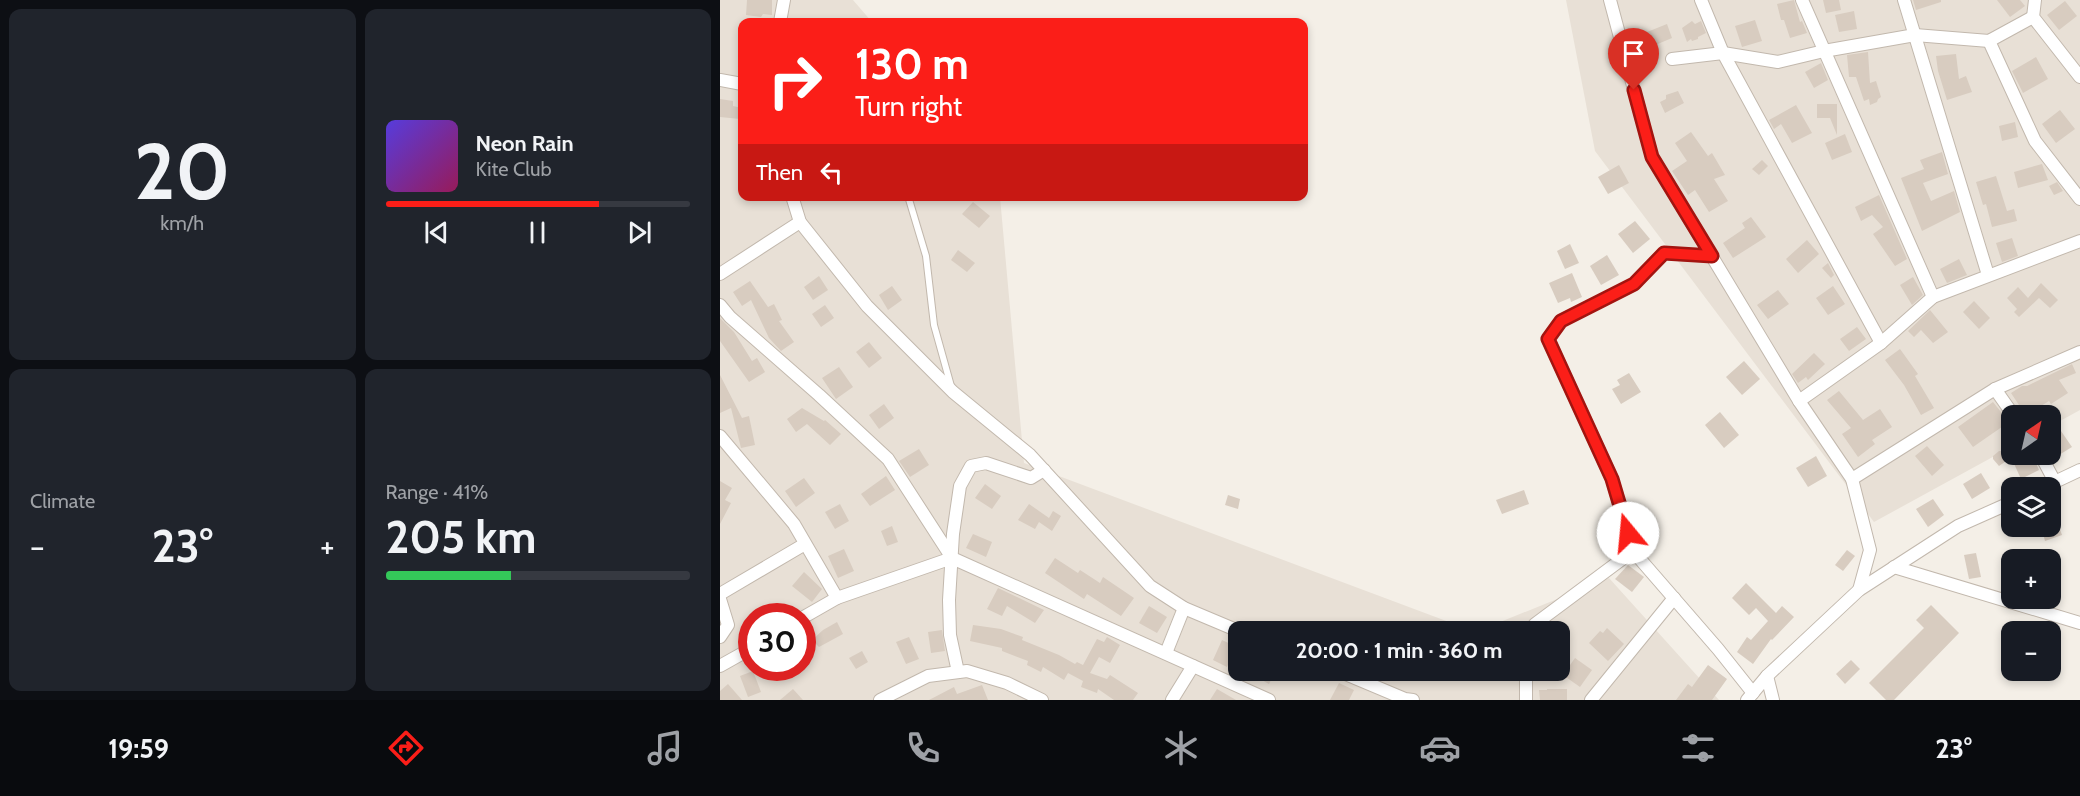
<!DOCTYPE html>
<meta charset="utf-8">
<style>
:root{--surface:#171b24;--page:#20242c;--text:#f1f3f6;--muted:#9ea1a6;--line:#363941;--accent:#fb1e18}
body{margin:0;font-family:Cabin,sans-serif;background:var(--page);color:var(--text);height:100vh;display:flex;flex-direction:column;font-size:22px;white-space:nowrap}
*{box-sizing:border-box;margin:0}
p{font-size:20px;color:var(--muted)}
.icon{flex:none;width:33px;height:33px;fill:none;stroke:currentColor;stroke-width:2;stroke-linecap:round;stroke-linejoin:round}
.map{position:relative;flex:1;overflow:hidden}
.drawer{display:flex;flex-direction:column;gap:9px;padding:9px;background:#0d0f14;width:720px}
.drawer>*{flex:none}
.guide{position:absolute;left:18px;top:18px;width:570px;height:183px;border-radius:12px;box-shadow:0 3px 9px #0003;background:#fb1e18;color:#fff;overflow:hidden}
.needle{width:39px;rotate:34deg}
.buttons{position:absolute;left:1281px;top:405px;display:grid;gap:12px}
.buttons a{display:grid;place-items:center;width:60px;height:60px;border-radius:12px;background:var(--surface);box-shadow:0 3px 9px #0003;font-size:30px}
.speed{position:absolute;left:18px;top:603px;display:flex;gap:12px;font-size:30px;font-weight:700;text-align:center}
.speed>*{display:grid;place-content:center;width:78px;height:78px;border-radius:50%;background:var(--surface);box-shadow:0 3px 9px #0003;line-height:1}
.speed .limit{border:9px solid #d22;background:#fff;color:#111}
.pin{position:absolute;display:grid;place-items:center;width:51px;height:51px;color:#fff;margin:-62px -26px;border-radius:50% 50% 50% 0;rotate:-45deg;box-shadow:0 0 6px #0007}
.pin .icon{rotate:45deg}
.me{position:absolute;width:66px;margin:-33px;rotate:343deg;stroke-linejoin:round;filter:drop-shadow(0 0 4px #0008)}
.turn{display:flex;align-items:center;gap:21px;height:126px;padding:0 18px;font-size:27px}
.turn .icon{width:78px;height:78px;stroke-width:2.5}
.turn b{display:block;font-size:42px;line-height:51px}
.then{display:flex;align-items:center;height:57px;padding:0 18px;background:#0003;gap:12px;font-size:22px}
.big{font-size:45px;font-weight:800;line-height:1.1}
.drawer .tile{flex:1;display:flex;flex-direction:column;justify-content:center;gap:9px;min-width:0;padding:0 21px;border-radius:12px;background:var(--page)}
.drawer .dial{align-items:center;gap:0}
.dial b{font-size:78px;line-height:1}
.song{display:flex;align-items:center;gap:18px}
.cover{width:72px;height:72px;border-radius:9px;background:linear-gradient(135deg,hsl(250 70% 55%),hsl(330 70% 35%))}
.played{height:6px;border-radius:3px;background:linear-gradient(90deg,var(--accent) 70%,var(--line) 70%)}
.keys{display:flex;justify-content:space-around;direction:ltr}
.heat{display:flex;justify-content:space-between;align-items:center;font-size:33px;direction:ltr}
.charge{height:9px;border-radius:4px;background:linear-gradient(90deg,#34c759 41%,var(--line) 0)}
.drawer .tiles{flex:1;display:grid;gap:9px;grid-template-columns:repeat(2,1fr)}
.trip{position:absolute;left:508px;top:621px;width:342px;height:60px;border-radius:12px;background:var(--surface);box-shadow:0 3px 9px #0003;font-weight:800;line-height:60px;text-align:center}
.menu{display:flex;height:96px;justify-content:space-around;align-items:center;background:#090b0e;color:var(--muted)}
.menu .icon{width:42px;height:42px}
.menu .on{color:var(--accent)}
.menu b{font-size:27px;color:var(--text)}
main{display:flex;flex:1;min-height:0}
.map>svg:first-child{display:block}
.residential{fill:#e8e0d6;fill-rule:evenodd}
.building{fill:#d8ccc0}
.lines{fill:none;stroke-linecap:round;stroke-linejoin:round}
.lane-casing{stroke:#c2b8ad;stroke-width:8}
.street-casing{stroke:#c2b8ad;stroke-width:14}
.lane{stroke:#fff;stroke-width:6}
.street{stroke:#fff;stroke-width:12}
.route-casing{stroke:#a31410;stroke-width:15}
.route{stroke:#fb1e18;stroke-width:10}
</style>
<main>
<section class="drawer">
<div class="tiles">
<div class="tile dial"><b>20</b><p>km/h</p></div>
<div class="tile">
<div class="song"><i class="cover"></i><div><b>Neon Rain</b><p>Kite Club</p></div></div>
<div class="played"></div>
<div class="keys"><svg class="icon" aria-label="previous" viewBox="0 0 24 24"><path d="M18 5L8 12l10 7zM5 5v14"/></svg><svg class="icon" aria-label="pause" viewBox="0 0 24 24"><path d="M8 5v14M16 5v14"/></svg><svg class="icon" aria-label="next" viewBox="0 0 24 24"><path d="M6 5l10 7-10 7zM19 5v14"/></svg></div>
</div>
<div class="tile"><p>Climate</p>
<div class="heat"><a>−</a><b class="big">23°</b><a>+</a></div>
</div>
<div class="tile"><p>Range · 41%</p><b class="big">205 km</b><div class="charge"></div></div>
</div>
</section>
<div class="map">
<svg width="1360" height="700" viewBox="0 0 1360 700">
<rect width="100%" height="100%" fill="#f4efe7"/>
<g class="residential">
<path d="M0 0H133L152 22H22V196L280 197 304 463 753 631 519 632V670H840V632L758 631 889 578 999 700H0ZM32 616H82V668H32Z"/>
<path d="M846 0H1360V410L1331 426 1330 416H1292L1291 447 1154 522 875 151Z"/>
</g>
<g class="building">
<path d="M27 0H52V15L43 14 41 17 26 15Z"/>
<path d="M1074 0 1080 22 1082 21 1087 33 1070 38 1064 20H1061L1057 4Z"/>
<path d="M1103 0H1119L1121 10 1106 13Z"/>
<path d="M1193 0H1221V2L1196 10Z"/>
<path d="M1277 0H1300L1305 6 1290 17Z"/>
<path d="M1345 1 1357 16 1339 30 1327 15Z"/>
<path d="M1134 11 1137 29 1119 32 1115 15Z"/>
<path d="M1035 20 1042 41 1022 47 1015 26Z"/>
<path d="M972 21 975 24 981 21 986 33 978 37V39L972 41 971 39 967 42 962 28Z"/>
<path d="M947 24 952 38 933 46 927 32Z"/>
<path d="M1148 52 1150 83 1156 81 1161 97 1158 99 1157 102 1150 105 1149 99 1144 101 1136 77H1129L1127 55Z"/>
<path d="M1236 54 1239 79 1246 76 1252 92 1227 100 1218 71 1216 56Z"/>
<path d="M1316 57 1328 79 1303 93 1292 71Z"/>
<path d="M1101 63 1108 80 1094 88 1085 72Z"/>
<path d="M958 91 964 103 945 113 940 102 946 99V95Z"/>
<path d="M0 99 13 101V106L22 108 20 119 0 117Z"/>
<path d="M1097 104H1117V135L1110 118H1097Z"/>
<path d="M1076 105 1092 133 1072 143 1061 124 1054 129 1049 120Z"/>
<path d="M1340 110 1355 129 1336 143 1322 124Z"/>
<path d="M1295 122 1298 137 1282 141 1279 126Z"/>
<path d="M971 132 988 156 992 153 1005 175 994 179 1008 201 989 212 975 190 968 195 952 171 967 161 955 143Z"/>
<path d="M1125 134 1132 152 1112 160 1105 143Z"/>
<path d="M1222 152 1228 174 1203 183 1211 201 1234 191 1240 212 1202 231 1181 178 1204 169 1200 160Z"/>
<path d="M1042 160 1048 166 1039 175 1032 169Z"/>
<path d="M1322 164 1328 180 1298 188 1294 172Z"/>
<path d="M899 165 909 183 888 194 878 177Z"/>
<path d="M1276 176 1287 211 1294 209 1297 221 1272 227 1266 204 1263 205 1256 182Z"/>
<path d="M1337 182 1343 191 1334 195 1329 186Z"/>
<path d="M1159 195 1187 259 1175 266 1153 234 1163 227 1152 215 1141 221 1135 207Z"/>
<path d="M253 202 270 216 259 228 242 214Z"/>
<path d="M1031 217 1046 237 1013 258 1003 243 1025 228 1022 223Z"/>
<path d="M915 221 930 239 913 253 898 234Z"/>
<path d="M1292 238 1298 256 1282 262 1276 243Z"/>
<path d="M1087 240 1099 254 1078 273 1066 259Z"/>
<path d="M850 244 859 263 845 269 837 251Z"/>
<path d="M238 250 255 263 247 272 231 260Z"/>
<path d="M887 255 899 275 881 285 870 266Z"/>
<path d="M1239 259 1247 275 1227 283 1220 269Z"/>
<path d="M1108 263 1114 275 1111 278 1102 268Z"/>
<path d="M852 273 862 297 851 302 850 298 838 303 829 283Z"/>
<path d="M99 276 108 290 93 300 84 287Z"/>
<path d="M1193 277 1203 295 1192 305 1180 285Z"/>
<path d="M30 281 48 307 54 304 62 320 59 321 74 342 61 351 49 338 31 300 22 306 13 292Z"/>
<path d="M1321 283 1338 300 1330 308 1319 298 1299 317 1294 312 1297 309 1287 298 1298 287 1308 298Z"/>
<path d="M172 286 182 300 168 310 159 295Z"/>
<path d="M1113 286 1125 304 1108 315 1096 298Z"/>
<path d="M1058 290 1069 304 1048 319 1037 305Z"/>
<path d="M1254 301 1270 318 1259 329 1243 312Z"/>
<path d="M105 305 114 318 101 327 92 314Z"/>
<path d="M1210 310 1228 332 1213 343 1201 330 1194 337 1188 331Z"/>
<path d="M0 318 14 332 32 361 37 358 45 372 29 382 0 341Z"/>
<path d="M1137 327 1146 339 1129 351 1120 339Z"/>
<path d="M149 342 162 358 149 368 136 352Z"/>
<path d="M1180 349 1198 374 1195 376 1214 408 1201 415 1184 385 1165 360Z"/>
<path d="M1094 353 1105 364 1088 380 1086 377 1078 383 1072 374Z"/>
<path d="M1024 361 1040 379 1022 395 1006 377Z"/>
<path d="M1352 364 1356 373 1339 380 1348 393 1331 404 1329 401 1307 415 1305 414 1291 393 1302 386H1307Z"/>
<path d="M119 367 133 387 116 399 102 378Z"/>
<path d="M909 373 921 392 901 404 892 389 900 385 897 380Z"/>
<path d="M0 375 22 418 29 416 35 445 21 448 11 408 0 413Z"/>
<path d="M1119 391 1143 420 1160 409 1172 427 1152 440 1155 444 1138 457 1122 434 1131 428 1107 400Z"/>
<path d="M1273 402 1289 422 1253 447 1238 427Z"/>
<path d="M164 404 174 418 159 429 149 415Z"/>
<path d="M82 408 104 421 105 420 121 434 110 445 87 424 76 432 67 419Z"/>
<path d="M1000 412 1019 435 1004 448 985 425Z"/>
<path d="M1341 431 1352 447 1334 458 1330 453V437Z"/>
<path d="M1207 446 1224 465 1212 476 1195 456Z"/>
<path d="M199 449 209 465 190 477 179 461Z"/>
<path d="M1279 451H1283L1289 459 1279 466 1273 459V456Z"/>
<path d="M1296 454H1312L1319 470 1301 479 1291 457Z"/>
<path d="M1096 456 1107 476 1088 487 1076 468Z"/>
<path d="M1261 473 1270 488 1252 499 1243 484Z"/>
<path d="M166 476 175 490 150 506 141 494Z"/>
<path d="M84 478 95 493 76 507 65 491Z"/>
<path d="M0 481 12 488 5 500 11 503 0 524Z"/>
<path d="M265 484 281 496 272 509 255 498Z"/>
<path d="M804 490 809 504 782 514 776 500Z"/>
<path d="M508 495 520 499 518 509 505 505Z"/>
<path d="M1213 499 1224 515 1208 527 1196 509Z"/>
<path d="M120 504 129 521 115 529 105 512Z"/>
<path d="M309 504 329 518 333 511 341 516 332 531 319 522 315 529 298 520Z"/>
<path d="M1330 507H1332L1342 535 1325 541 1321 526H1330Z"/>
<path d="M172 526 178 542 167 546 161 531Z"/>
<path d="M253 534 272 542 266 557 246 548Z"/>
<path d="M124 549 134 571 118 578 108 556Z"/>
<path d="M1127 550 1135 556 1123 571 1115 565Z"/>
<path d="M1256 553 1261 577 1249 579 1244 555Z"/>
<path d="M335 558 358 573 360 570 380 583 383 577 414 598 401 616 367 594 364 599 325 573Z"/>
<path d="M908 565 924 577 912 592 895 579Z"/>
<path d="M84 572 102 589 92 602 72 586Z"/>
<path d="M1026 583 1056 613 1062 606 1074 617 1052 640 1051 639 1033 664 1017 652 1027 637 1031 640 1048 621 1036 608 1029 615 1012 598Z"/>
<path d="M278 588 324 610 315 623 287 606 282 616 267 609Z"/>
<path d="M1211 605 1239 633 1174 700H1166L1149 683 1204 628 1196 620Z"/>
<path d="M429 606 447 617 437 633 419 623Z"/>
<path d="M117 622 123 634 99 647 92 640 103 630Z"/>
<path d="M253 625 281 629 303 637 302 640 339 655 355 664 357 662 363 665 377 639 384 642 387 637 400 645 390 663 379 657 370 673 387 679 390 675 418 693 413 700H394L378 689 377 693 361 687 363 681 348 673 344 680 323 667 321 672 307 665 308 661 282 651V648L250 641Z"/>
<path d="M887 628 904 644 888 661 869 643 880 631 883 633Z"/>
<path d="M222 630 225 651 211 653 208 632Z"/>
<path d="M189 637 199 659 186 664 176 642Z"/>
<path d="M502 640 519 648V672L508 665 507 667 493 660Z"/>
<path d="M142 651 148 662 136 669 129 658Z"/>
<path d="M855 658 872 670 860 687 843 675Z"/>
<path d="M1131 660 1140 669 1125 684 1116 674Z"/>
<path d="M988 665 1007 679 992 700H956L968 684 972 687Z"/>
<path d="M524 670H556L549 684Z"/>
<path d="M33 671 41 692 28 697 20 676Z"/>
<path d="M619 683 634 690 629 700H610Z"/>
<path d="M8 684 22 700H0V691Z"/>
<path d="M262 685 268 700H209L234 687 237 694Z"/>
<path d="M73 689 83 700H60Z"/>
<path d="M497 689 516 700H490Z"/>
<path d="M827 689H847V700H820L819 690H827Z"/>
</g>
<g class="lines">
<defs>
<path id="lane" d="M188 196 206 256 214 325 231 386"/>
<g id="street">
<path d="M890 0 932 157 1079 401 1132 479 1150 550 1139 590"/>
<path d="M981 0 1003 53 1161 343"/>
<path d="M1082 0 1213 297"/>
<path d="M1184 0 1268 275"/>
<path d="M1315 0 1313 17 1360 77"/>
<path d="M60 22 64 0"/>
<path d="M1269 41 1315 141 1360 199"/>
<path d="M952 59 1003 53 1058 62 1104 51 1195 35 1269 41 1313 17"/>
<path d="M0 80 22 84"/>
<path d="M72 196 80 222 147 306 233 392 310 455 430 586 464 608 521 632"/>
<path d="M992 256 944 253 914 284 841 321 828 339 892 479 913 551 998 649 1033 693"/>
<path d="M0 274 80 222"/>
<path d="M0 305 10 317 99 395 168 459 232 558 549 700"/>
<path d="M1275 389 1294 416"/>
<path d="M1079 401 1161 343 1213 297 1360 241"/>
<path d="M0 436 74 524 117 598"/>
<path d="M1320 454 1335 482"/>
<path d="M1132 479 1275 389 1360 352"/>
<path d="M1322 488 1360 470"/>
<path d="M1174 567 1360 623"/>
<path d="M0 594 85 544"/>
<path d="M0 599 8 625 0 637"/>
<path d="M82 618 117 598 232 558"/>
<path d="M809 632 815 624 913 551"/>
<path d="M446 653 464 608"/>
<path d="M0 666 32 648"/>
<path d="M616 670 685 699 693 700"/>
<path d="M806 670V700"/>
<path d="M238 672 230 635 229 600 233 534 240 486 251 466 266 463 311 478 324 470"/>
<path d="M1047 676 1053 700"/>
<path d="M160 700 208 676 247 671 287 683 322 700"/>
<path d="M452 700 473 666"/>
<path d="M871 700 954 598"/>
<path d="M1027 700 1047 676 1139 590 1238 526 1292 502"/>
</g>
</defs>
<use href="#lane" class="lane-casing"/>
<use href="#street" class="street-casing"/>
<use href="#lane" class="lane"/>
<use href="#street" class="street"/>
</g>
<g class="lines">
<defs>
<path id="route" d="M908 533 892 479 828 339 841 321 914 284 944 253 992 256 932 157 914 90"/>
</defs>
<use href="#route" class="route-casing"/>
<use href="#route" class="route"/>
</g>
</svg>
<div class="buttons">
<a><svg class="needle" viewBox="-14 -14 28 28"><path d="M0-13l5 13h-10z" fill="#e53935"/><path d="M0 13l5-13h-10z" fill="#9ea1a6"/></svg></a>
<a><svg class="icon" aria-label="layers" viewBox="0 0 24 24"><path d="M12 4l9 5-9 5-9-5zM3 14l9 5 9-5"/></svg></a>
<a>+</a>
<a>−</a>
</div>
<div class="speed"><div class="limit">30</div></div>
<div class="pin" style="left:914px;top:90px;background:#d93025"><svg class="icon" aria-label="arrive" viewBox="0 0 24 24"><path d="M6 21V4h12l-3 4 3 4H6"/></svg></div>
<svg class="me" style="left:908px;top:533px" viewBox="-20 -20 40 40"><circle r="19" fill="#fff"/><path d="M0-13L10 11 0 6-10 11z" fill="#fb1e18"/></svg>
<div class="trip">20:00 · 1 min · 360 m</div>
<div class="guide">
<div class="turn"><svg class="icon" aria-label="right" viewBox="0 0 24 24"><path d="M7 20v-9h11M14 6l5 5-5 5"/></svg><div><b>130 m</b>Turn right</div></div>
<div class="then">Then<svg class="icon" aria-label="left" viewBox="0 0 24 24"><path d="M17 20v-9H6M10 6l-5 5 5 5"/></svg></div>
</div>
</div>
</main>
<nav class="menu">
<b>19:59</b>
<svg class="icon on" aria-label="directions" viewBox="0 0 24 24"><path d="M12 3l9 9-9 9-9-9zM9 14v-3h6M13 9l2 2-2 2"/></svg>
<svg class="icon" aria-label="music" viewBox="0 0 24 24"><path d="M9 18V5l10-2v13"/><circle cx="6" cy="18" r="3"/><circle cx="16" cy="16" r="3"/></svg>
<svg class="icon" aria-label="phone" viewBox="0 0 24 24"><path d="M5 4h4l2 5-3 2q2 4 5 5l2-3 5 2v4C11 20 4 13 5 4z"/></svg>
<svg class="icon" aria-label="climate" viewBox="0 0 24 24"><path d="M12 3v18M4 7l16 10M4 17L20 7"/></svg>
<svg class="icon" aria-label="car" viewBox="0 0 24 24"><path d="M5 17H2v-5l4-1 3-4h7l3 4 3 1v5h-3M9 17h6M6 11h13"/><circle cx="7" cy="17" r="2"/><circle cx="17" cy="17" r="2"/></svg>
<svg class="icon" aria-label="filters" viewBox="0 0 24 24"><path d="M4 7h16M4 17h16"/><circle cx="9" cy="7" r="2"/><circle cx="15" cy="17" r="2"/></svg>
<b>23°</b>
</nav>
